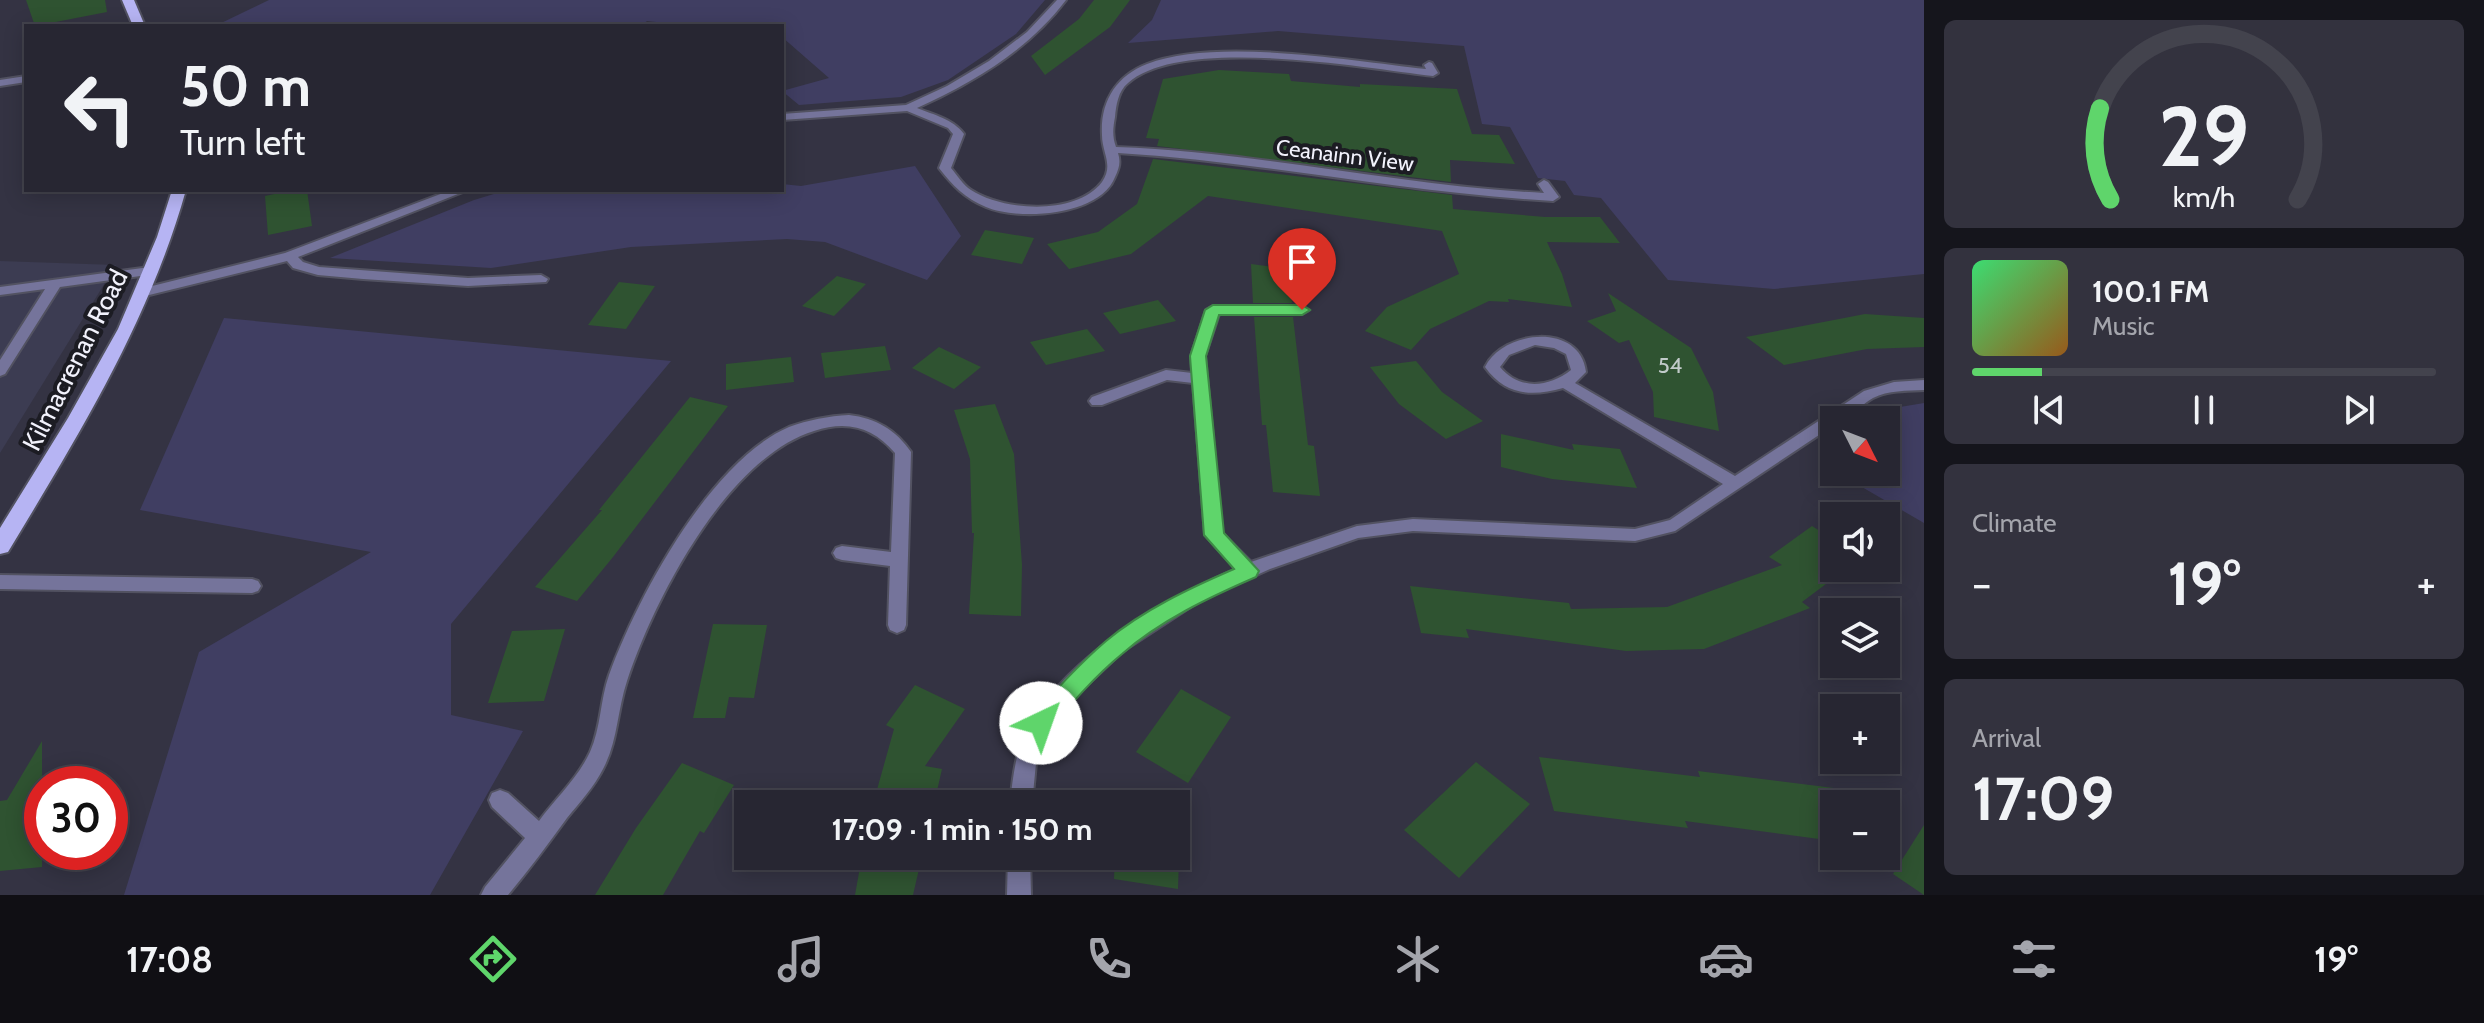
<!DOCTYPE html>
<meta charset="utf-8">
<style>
:root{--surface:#272632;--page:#33323e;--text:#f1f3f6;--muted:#a4a5ac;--line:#43434d;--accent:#5fd56b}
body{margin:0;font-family:Cabin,sans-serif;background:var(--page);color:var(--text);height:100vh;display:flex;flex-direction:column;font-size:30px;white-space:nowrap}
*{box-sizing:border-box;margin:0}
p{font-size:26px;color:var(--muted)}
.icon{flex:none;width:44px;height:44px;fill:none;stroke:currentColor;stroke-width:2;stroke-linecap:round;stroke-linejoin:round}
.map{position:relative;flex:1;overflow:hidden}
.sheet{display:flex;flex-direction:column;gap:20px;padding:20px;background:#15151c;width:560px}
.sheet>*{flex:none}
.hud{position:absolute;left:24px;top:24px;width:760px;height:168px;border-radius:0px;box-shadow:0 4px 20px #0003,0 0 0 2px var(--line);background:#272632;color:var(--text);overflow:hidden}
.needle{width:52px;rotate:132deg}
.controls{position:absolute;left:1820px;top:406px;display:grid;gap:16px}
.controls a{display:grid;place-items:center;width:80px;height:80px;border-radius:0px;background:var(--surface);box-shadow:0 4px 20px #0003,0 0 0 2px var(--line);font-size:40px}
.speed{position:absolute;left:24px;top:766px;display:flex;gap:16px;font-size:40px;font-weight:700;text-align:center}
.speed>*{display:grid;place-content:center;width:104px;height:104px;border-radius:50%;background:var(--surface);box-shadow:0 4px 20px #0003,0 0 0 2px var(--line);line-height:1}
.speed .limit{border:12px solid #d22;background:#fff;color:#111}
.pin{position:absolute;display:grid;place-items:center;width:68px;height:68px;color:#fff;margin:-82px -34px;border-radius:50% 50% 50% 0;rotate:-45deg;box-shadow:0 0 8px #0007}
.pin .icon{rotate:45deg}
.me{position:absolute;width:88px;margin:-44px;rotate:42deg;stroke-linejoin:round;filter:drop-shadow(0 0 6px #0008)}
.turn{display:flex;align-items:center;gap:28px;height:168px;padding:0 24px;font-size:36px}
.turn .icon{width:104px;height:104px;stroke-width:2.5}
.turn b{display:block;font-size:56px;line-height:68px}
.big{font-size:60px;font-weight:700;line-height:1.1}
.sheet .tile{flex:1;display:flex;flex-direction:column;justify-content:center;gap:12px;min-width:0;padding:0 28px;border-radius:12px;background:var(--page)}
.sheet .dial{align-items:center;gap:0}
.dial svg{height:208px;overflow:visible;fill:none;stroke:var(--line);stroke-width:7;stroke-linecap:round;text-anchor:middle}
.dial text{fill:var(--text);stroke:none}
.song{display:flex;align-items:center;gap:24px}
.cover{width:96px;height:96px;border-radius:12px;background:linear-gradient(135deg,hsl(140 70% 55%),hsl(30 70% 35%))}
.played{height:8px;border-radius:4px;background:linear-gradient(90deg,var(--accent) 15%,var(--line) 15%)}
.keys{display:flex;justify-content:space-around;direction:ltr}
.heat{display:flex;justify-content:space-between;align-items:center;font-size:44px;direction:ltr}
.trip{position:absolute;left:734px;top:790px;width:456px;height:80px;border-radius:0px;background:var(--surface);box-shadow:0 4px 20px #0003,0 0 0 2px var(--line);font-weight:700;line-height:80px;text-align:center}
.tab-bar{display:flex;height:128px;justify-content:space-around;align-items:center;background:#100f14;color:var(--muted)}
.tab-bar .icon{width:56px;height:56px}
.tab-bar .on{color:var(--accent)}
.tab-bar b{font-size:36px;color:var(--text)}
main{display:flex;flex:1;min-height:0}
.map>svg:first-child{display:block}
.built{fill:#3c3c52}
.green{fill:#403e62}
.building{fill:#2f5331}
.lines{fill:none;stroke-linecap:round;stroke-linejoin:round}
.service-casing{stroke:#525261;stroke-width:4}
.minor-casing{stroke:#525261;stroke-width:4}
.primary-casing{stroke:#525261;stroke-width:4}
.service{fill:#75749b;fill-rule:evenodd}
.minor{fill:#75749b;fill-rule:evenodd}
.primary{fill:#b6b4f3;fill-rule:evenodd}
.route{fill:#5fd56b;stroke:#3e8a46;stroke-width:2}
.labels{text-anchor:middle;stroke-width:8;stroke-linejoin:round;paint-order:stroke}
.far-street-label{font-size:22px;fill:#f2f2fc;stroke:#1c1c23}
.number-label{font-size:22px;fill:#c1cac9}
.street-label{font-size:26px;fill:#f2f2fc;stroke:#1c1c23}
</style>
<main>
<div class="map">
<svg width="1924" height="895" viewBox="0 0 1924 895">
<rect width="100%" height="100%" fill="#343343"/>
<path class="built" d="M0 261 116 265 0 453Z"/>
<g class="green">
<path d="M269 0H1045L1016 34 948 80 901 97 799 105 782 91 829 78 782 37V26H692L647 21 640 26H215Z"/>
<path d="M1161 0H1924V274L1774 289 1668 280 1601 198 1574 195 1565 181 1538 178 1510 127 1482 124 1464 46 1278 31 1128 43 1152 20Z"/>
<path d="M915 166 961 236 927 280 825 242 787 239 631 247 491 268 330 258 474 200 507 190H782V184L801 186Z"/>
<path d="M224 318 671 361 451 624V715L523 731 430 895H124L199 652 371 552 140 510Z"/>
<path d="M1924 403V523L1836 472H1886V420H1866L1882 410Z"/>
</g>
<g class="building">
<path d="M26 0H105L107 12 35 26Z"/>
<path d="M1094 0H1130L1110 27 1045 75 1031 56 1079 19Z"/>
<path d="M1219 70 1289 74 1291 81 1360 87V84L1457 89 1472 134 1499 135 1515 164 1450 160 1451 182 1157 146 1159 139 1146 138 1163 79Z"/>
<path d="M1153 159 1452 195 1453 209 1545 217H1600L1620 243 1547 242 1562 274 1572 307 1508 299 1509 302 1489 301 1430 329 1411 350 1365 331 1387 307 1459 274 1442 231 1208 196 1131 254 1069 269 1047 244 1098 232 1137 204Z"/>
<path d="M293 190H307L312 226 268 235 265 196Z"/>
<path d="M985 230 1034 238 1022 264 971 255Z"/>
<path d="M1251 264 1289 269 1292 303H1253Z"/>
<path d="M837 276 866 284 834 316 802 306Z"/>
<path d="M619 282 655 286 626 329 588 325Z"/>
<path d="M1608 293 1691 348 1713 392 1719 431 1654 417 1653 392 1629 340 1619 343 1587 321 1616 311Z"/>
<path d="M1158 300 1176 321 1120 334 1103 313Z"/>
<path d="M1865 314 1924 318V347L1867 349 1784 365 1746 337Z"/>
<path d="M1254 317H1293L1308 445 1314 446 1320 496 1273 492 1266 425H1262Z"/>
<path d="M1087 329 1105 351 1046 365 1030 342Z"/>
<path d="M885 346 891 370 825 378 821 353Z"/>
<path d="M939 347 981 367 954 389 912 368Z"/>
<path d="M791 357 794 382 726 390V364Z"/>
<path d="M1416 361 1442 392 1483 421 1446 439 1399 404 1370 367Z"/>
<path d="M690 397 728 406 613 557 577 601 535 587 602 510H599Z"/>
<path d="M995 404 1014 454 1022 565 1021 616 969 614 974 533H972L970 459 954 410Z"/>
<path d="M1501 434 1574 450 1572 444 1620 449 1637 488 1552 479 1501 467Z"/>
<path d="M1834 519V578L1802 602 1810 608 1704 649 1626 651 1466 629 1469 638 1421 633 1410 586 1569 603 1571 609 1667 607 1782 565 1769 557 1812 526 1820 531Z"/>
<path d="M713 624 767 625 754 698 729 697 725 718H693Z"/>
<path d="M565 629 544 701 488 703 512 631Z"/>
<path d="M915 685 965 709 925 766 942 769 934 804H873L894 729 886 725Z"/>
<path d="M1181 689 1231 717 1188 783 1136 752Z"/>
<path d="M42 741V867L0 871V801L7 800Z"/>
<path d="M1539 757 1700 777 1698 771 1834 788V841L1685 821 1688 828 1554 811Z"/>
<path d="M1476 762 1530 804 1459 878 1404 830Z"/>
<path d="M682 763 734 785 704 833 700 831 663 895H595L636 828Z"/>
<path d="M1924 825V895L1893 874Z"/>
<path d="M862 856H922L913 895H855Z"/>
<path d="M1115 856H1179L1178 889 1114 879Z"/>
</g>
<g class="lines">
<defs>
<path id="service" d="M150 267 155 268V274L60 287 5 374 0 376V360L45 289 0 295V287Z"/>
<g id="minor">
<path d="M1057 0H1066C1028 50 974 82 917 108 934 115 953 119 964 134L951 168C957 175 963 185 971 190 1003 211 1076 216 1102 182 1114 165 1102 153 1102 135 1100 102 1116 76 1147 64 1217 37 1351 61 1426 69L1424 65 1429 62 1432 63 1438 73 1433 76C1363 68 1182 35 1128 83 1118 91 1116 106 1115 117 1113 128 1112 136 1116 147 1260 152 1400 186 1544 193L1538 184 1544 180 1548 182 1559 197 1553 201C1407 193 1264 162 1118 153 1121 163 1119 168 1115 177 1100 216 1019 221 986 207 965 198 953 186 939 168L953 134 948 128 907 111 782 120V114L906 105 947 86 989 61 1027 32Z"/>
<path d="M26 76V82L0 86V80Z"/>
<path d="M451 190H468L298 257 303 262 319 267 468 278 541 275 548 279 546 282 468 286 363 279 318 275 293 268 287 261 141 297 134 293 136 290 285 253Z"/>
<path d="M1213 306H1302L1309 310 1302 314H1219L1205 356 1222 533 1251 562 1357 526 1413 519 1635 529 1670 520 1723 484 1563 388C1531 397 1505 395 1485 367 1503 330 1580 322 1586 372L1575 383 1735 476 1864 391 1894 382 1924 380V390C1907 391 1888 390 1873 398 1860 405 1849 420 1834 420V425L1675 531 1635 541 1413 531 1358 538 1270 569 1201 600 1123 651 1086 686 1049 728 1036 763 1032 804H1010C1013 774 1017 741 1034 716 1081 649 1163 601 1236 569L1205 535 1193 383 1167 380 1102 405H1092L1089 401 1092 397 1166 370 1192 373 1191 356 1206 310ZM1535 345 1554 348 1566 354 1571 370C1548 388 1519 390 1500 367L1509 355Z"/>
<path d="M849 415C876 418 896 430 911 452L906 625 904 630 897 633 890 630 888 625 890 566 842 560 836 558 833 553 836 548 842 546 891 552 895 453C873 427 847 420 814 431 727 458 654 599 627 681 617 711 618 741 603 769 594 787 580 802 567 818 548 844 529 870 508 895H481L485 887 525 838 492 807 489 800 492 793 500 790 508 793 539 821C555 799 578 778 590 752 601 728 600 700 609 675 637 598 710 461 789 427 808 420 829 416 849 415Z"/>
<path d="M0 575 252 579 258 581 261 586 258 591 252 593 0 589Z"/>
<path d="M1008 856H1030L1031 895H1007Z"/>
</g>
<g id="primary">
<path d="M122 0H134L145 26H133Z"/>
<path d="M172 190H186C149 322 78 436 8 552L0 554V528L68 418 118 329 157 237Z"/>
</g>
</defs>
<use href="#service" class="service-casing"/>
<use href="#minor" class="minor-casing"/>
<use href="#primary" class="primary-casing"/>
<use href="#service" class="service"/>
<use href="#minor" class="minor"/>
<use href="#primary" class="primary"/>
</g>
<path class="route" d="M1213 305H1302L1310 310 1302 315H1219L1206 356 1224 533 1259 571 1256 577C1210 597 1161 620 1122 654 1095 676 1072 703 1049 730L1041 733 1033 730 1029 723 1033 716C1056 690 1079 664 1106 641 1143 610 1190 588 1234 569L1204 535 1190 356 1205 310Z"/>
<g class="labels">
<g class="far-street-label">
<text transform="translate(1345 155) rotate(7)" y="8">Ceanainn View</text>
</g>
<g class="number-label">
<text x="1670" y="373">54</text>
</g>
<g class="street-label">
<text transform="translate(75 360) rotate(-63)" y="9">Kilmacrenan Road</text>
</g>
</g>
</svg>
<div class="controls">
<a><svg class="needle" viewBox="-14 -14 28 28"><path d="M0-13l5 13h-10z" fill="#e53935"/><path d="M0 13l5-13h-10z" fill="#a4a5ac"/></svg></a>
<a><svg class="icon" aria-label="sound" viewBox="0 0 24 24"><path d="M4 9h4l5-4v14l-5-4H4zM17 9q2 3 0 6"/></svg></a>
<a><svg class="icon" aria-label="layers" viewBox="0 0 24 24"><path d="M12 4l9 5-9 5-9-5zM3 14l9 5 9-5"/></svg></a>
<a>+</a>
<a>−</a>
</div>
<div class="speed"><div class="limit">30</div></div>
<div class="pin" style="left:1302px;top:310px;background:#d93025"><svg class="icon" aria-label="arrive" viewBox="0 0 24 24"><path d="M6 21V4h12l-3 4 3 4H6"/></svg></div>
<svg class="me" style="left:1041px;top:723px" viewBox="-20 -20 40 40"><circle r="19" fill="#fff"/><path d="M0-13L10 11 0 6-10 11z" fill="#5fd56b"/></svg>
<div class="trip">17:09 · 1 min · 150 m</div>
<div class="hud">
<div class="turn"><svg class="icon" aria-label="left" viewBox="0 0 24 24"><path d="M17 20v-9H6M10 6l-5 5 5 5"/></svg><div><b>50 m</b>Turn left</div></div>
</div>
</div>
<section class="sheet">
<div class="tile dial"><svg viewBox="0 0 100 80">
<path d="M14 69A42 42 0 1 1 86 69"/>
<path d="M14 69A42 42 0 0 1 10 34" stroke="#5fd56b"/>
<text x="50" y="56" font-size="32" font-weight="700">29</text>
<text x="50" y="72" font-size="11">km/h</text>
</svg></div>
<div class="tile">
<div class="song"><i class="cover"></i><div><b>100.1 FM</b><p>Music</p></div></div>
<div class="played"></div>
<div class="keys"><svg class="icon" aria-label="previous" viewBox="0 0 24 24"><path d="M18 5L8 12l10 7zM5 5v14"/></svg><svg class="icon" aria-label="pause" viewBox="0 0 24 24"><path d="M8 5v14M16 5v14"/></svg><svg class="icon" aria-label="next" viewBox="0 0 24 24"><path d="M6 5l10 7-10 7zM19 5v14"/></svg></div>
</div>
<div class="tile"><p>Climate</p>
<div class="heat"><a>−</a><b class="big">19°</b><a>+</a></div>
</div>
<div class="tile"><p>Arrival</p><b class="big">17:09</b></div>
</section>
</main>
<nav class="tab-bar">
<b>17:08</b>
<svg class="icon on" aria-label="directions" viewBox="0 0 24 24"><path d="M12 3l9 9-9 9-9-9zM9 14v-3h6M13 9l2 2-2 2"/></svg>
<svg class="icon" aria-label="music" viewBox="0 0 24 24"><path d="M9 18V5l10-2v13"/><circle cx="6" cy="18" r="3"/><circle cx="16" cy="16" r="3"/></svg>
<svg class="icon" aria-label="phone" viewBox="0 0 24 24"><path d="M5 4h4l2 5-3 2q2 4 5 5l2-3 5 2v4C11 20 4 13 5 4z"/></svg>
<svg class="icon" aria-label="climate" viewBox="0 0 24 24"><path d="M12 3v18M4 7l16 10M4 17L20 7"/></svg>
<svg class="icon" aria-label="car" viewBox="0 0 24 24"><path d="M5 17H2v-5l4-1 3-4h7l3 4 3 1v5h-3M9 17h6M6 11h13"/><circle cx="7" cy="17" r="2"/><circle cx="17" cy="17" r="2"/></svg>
<svg class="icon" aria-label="filters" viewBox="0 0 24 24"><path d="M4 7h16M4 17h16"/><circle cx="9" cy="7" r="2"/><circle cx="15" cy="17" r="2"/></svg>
<b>19°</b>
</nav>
